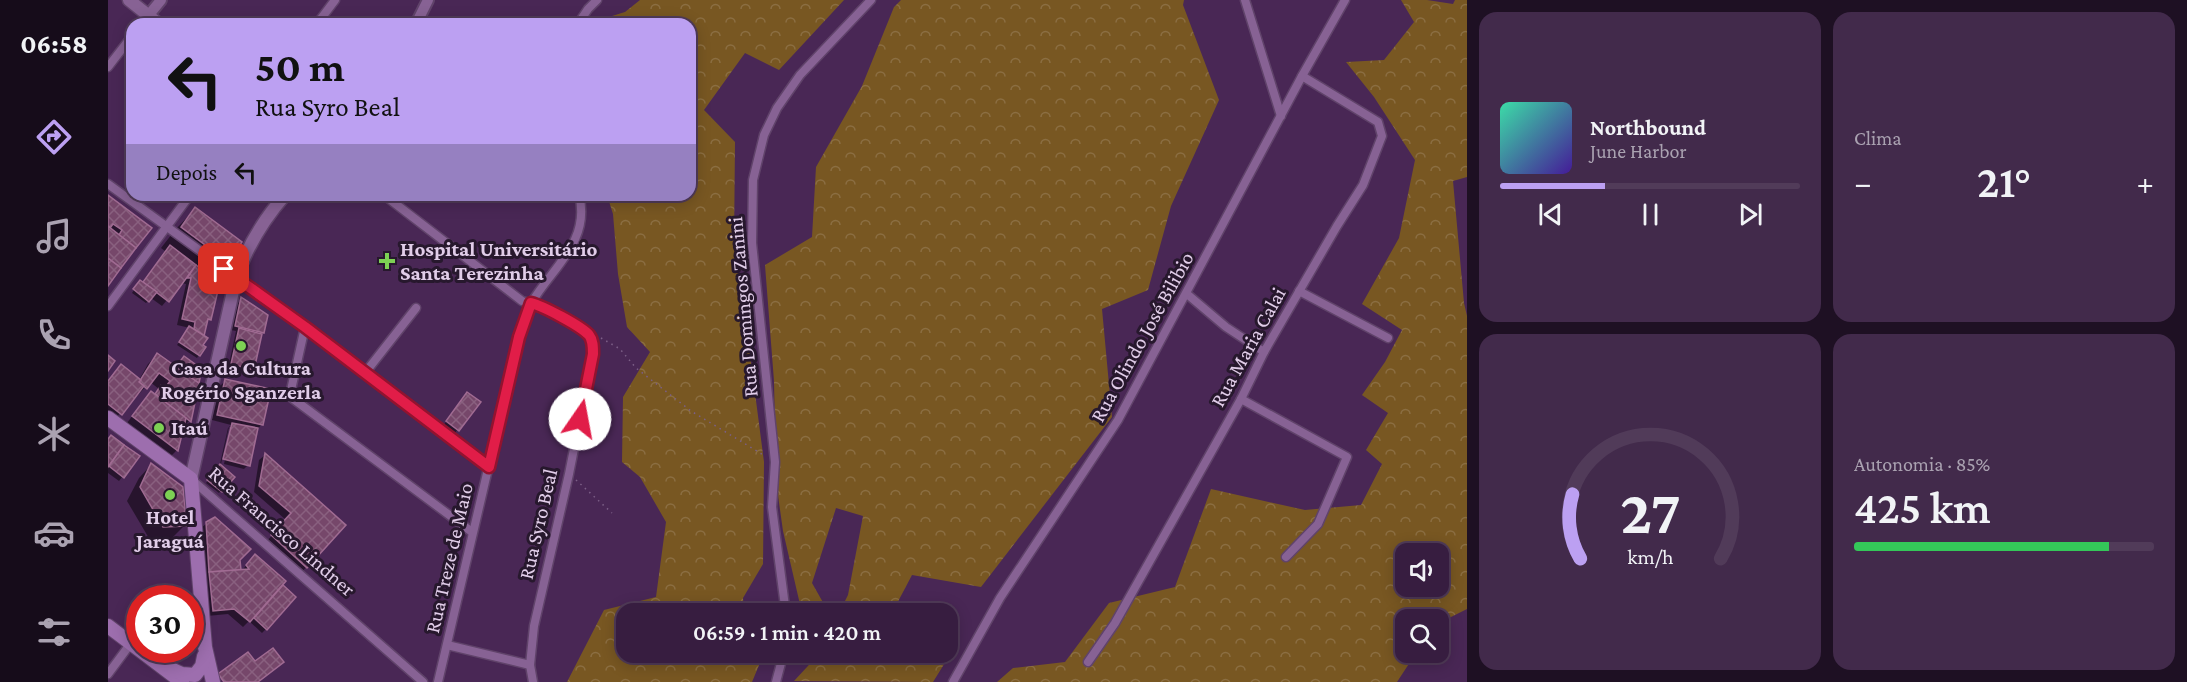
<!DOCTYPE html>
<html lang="pt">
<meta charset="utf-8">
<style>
:root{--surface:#371d40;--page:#422a4b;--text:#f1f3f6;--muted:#aaa2b1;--line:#513b59;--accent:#bca0f2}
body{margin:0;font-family:"Crimson Pro",serif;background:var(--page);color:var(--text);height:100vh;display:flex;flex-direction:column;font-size:22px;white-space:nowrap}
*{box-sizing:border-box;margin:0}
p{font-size:20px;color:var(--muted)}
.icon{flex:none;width:33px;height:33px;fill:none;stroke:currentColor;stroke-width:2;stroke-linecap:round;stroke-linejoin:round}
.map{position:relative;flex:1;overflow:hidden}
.side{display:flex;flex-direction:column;gap:12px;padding:12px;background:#1e1023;width:720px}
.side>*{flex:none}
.banner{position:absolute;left:18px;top:18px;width:570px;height:183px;border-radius:18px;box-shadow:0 3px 15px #0003,0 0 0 2px var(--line);background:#bca0f2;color:#111;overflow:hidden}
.buttons{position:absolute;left:1287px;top:543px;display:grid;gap:12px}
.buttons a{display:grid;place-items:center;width:54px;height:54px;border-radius:12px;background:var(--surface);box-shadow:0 3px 15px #0003,0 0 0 2px var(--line);font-size:30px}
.speed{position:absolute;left:18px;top:585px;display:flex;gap:12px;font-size:30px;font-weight:700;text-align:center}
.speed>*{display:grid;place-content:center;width:78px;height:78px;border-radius:50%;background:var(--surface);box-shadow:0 3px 15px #0003,0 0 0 2px var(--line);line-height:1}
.speed .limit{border:9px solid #d22;background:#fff;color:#111}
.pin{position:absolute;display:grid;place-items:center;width:51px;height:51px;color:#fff;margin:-26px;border-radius:12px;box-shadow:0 3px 9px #0006}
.me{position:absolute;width:66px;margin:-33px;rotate:12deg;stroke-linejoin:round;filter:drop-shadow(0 0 4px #0008)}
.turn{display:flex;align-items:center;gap:21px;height:126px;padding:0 30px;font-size:27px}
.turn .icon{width:78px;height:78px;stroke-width:2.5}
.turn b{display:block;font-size:42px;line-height:51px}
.then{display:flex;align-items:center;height:57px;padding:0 30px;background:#0003;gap:12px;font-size:22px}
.big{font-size:45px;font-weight:600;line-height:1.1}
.side .card{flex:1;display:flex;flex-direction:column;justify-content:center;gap:9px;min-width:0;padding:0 21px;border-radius:18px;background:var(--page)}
.side .dial{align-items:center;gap:0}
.dial svg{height:156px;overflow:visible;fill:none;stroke:var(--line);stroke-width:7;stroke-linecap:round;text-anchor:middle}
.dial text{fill:var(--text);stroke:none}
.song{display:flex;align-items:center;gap:18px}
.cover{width:72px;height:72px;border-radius:9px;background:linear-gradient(135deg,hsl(160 70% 55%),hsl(260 70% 35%))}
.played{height:6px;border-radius:3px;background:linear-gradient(90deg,var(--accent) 35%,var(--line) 35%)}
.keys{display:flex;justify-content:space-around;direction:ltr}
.heat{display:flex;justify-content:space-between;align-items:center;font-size:33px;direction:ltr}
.charge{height:9px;border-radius:4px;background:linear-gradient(90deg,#34c759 85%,var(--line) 0)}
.side .tiles{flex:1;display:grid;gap:12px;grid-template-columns:repeat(2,1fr)}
.trip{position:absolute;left:508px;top:603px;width:342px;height:60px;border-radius:18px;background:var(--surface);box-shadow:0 3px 15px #0003,0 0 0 2px var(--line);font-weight:600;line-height:60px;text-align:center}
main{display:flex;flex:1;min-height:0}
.tab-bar{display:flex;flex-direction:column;width:108px;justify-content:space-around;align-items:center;background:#160c1a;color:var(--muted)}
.tab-bar .icon{width:42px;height:42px}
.tab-bar .current{color:var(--accent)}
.tab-bar b{font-size:27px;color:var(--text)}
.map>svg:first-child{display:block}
.forest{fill:url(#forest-crowns);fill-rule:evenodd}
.shadow{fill:#0007}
.building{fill:url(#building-cross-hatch);stroke:#a06b92;stroke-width:1.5}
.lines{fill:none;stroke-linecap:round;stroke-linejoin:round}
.minor-casing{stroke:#60436a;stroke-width:11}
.tertiary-casing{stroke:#60436a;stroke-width:14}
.secondary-casing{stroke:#60436a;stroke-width:15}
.primary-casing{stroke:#60436a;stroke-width:16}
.path{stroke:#7c5f87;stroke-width:1.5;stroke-dasharray:1.5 4.5;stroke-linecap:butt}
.minor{stroke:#876294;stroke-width:8}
.tertiary{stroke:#876294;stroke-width:10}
.secondary{stroke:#876294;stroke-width:12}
.primary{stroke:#9d6eae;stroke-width:14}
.route-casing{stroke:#92132f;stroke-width:15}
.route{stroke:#e11d48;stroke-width:10}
.poi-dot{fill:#7dd154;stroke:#27182d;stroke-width:2}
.labels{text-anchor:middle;stroke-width:6;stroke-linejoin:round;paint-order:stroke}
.poi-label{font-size:21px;font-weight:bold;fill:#e1cde9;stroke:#27182d;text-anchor:start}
.street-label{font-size:21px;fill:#e1cde9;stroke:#27182d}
</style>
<main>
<nav class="tab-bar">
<b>06:58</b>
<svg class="icon current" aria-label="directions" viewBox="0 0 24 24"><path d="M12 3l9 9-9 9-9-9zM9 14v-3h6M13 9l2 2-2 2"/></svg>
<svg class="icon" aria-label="music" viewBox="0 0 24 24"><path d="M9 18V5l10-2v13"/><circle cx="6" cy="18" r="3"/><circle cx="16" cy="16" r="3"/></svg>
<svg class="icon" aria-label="phone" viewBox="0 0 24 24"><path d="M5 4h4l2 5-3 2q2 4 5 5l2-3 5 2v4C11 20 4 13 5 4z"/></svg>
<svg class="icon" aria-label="climate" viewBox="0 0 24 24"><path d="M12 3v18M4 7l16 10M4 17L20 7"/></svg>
<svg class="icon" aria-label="car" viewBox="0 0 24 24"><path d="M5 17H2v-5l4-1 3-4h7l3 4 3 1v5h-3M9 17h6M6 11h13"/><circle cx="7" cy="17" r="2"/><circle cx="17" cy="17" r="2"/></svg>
<svg class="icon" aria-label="filters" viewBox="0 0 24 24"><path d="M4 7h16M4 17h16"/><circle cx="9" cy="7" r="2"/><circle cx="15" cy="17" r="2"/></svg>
</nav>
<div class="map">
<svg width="1359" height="682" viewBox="0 0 1359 682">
<defs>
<pattern id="forest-crowns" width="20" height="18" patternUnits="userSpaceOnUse" patternTransform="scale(1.5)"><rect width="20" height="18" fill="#785722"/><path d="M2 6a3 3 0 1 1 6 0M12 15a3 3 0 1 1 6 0" fill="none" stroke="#8b6e42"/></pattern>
<pattern id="building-cross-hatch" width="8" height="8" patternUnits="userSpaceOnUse" patternTransform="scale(1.5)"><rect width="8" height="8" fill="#76476a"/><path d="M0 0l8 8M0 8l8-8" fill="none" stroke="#89607f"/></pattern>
</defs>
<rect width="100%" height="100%" fill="#492755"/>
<g class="forest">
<path d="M532 0H736L671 70 637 53 596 110 627 142 626 244 638 324 656 462 655 564 635 598 636 613 519 614V652L650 653 654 658 644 682H459L496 610 548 597 558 522 532 477 514 462 515 397 542 352 519 327 510 274 505 214 499 195H582V24H478L517 12Z"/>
<path d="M793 0H1076L1075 5 1111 100 1063 206 1040 290 994 309 1004 417 873 587 804 575 785 611 789 613H731L740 595 755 516 728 508 704 583 721 613H694L675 531 668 481 666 381 657 265 704 237 708 167 754 86 786 7Z"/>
<path d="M1293 0H1319L1345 4 1347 0H1359V177L1345 181 1356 303 1359 316V609L1331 623 1330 620H1298V652L1308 653 1289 682H889L905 668 957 662 1001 603 1067 587 1103 489 1197 510 1253 505 1274 464 1258 450 1280 413 1254 395 1277 362 1294 330 1254 304 1291 238 1307 160 1266 97 1238 62 1276 60 1306 22ZM1298 554H1330V586H1298Z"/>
<path d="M840 641 848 645 825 682 686 681 712 653 840 652Z"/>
</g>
<g class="shadow">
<path d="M0 197 41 228 0 283Z"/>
<path d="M87 209 132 243 118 261 103 277 102 319 98 323 91 355 89 358 69 345 82 328 69 325 78 284 73 283 54 306 43 298 38 303 24 293 30 284 34 283 57 251 53 248 67 230Z"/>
<path d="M134 299 154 332 145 369 140 373 120 369 128 331 123 330 130 303Z"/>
<path d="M49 355 68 369H93L81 421 73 429 68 451 63 456 19 423 37 399 43 393 46 395 51 389 42 382 29 396 27 395 8 418 0 412V382L31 380 40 364Z"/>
<path d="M118 380 154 424 148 431 140 465 136 469 116 464 124 427H121L123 425 104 420 112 386Z"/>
<path d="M355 398 371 403 346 434 335 426Z"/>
<path d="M121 427 113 464H112L120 428Z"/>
<path d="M3 437 30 457 11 481 0 473V440Z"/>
<path d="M157 455 236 525 193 573 158 542 178 520 146 492 151 460Z"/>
<path d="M43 465 77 525 64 538 42 540 19 501 31 478Z"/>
<path d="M112 466 125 477 111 493 98 483Z"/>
<path d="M99 523 131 560 132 573 141 562 169 592 158 629 154 633 141 621 135 627 120 614 99 616 92 529Z"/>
</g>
<g class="building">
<path d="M0 195 44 228 28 248 11 235 14 230 5 224 2 228 0 226Z"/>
<path d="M87 207 134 242 120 262 73 227Z"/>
<path d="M0 226 28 248 13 268 0 258Z"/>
<path d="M62 245 88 265 61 302 35 282Z"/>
<path d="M1 259 13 268 0 286V260Z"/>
<path d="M88 265 112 282 103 320 100 319 96 336 86 329 87 322 74 319 83 278H79Z"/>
<path d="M32 280 49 292 41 302 25 289Z"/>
<path d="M133 297 160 315 156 333 127 326Z"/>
<path d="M81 326 100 338 95 345 98 347 92 356 71 342Z"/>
<path d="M131 328 154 334 146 370 123 364Z"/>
<path d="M49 353 91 383 83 422 47 394 53 385 57 388 62 381 51 373 39 389 31 382Z"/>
<path d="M0 355 7 361 0 371Z"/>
<path d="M76 356 94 369 91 383 68 367Z"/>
<path d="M13 364 33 380 31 382 36 386 14 415 0 404V381Z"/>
<path d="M117 379 163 389 155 425 109 415Z"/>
<path d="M43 391 78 418 70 451 24 416Z"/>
<path d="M359 392 373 402 351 431 338 421Z"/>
<path d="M124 423 150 428 142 466 115 459Z"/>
<path d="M3 435 16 445 0 467V439Z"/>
<path d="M16 445 32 456 16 478 1 466Z"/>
<path d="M157 453 238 525 199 568 163 535 183 513 151 486Z"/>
<path d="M43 463 75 487 79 526 55 527 32 487Z"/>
<path d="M112 464 127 477 114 492 99 480Z"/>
<path d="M107 517 143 549 132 560 133 570 101 572 98 522Z"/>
<path d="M147 554 178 581 142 622 126 609 105 611 101 572 141 569 138 565Z"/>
<path d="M175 585 188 597 159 630 146 618Z"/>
<path d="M165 648 176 662 150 682H116L110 674 140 652 147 661Z"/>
</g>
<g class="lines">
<defs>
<g id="minor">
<path d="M1137 0 1173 116"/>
<path d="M209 24 227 0"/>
<path d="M470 24 480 9 489 0"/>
<path d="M0 67 24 36"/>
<path d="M0 184 197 327 381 467"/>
<path d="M276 195 414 301 437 307 481 335 485 343V353L461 474 426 626 422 665 425 682"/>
<path d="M1191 291 1280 338"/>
<path d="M1079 294 1118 327 1156 352"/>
<path d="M0 306 82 195"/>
<path d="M197 327 183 390 184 398 364 532"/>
<path d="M257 373 308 308"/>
<path d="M1133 399 1239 457 1210 524 1178 557"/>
<path d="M83 479 315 682"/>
<path d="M678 614 664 507 667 462 644 243 645 180 656 135 669 108 692 75 763 0"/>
<path d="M339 645 422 665"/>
<path d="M980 662 1007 623 1133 399 1156 352 1229 226 1255 185 1274 136 1270 122 1194 76"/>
<path d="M0 674 23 643"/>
<path d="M330 682 411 337C415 326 418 312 424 302 444 268 483 241 471 195"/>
<path d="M668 682 676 652"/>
<path d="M845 682 892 598 1010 420 1194 76 1237 0"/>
</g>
<g id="tertiary">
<path d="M40 16 53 0"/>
<path d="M308 24 320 0"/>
</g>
<g id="secondary">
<path d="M21 0 51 24"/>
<path d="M83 479 128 278C139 247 155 220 177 195"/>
</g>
<g id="primary">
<path d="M0 418 83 479 97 647 105 682"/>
<path d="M0 626 74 682"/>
<path d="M63 669 74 674 87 675 94 666 96 656"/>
</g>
</defs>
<use href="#minor" class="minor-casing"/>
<use href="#tertiary" class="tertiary-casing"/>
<use href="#secondary" class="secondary-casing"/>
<use href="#primary" class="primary-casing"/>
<g class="path">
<path d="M493 338 512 349 528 368 583 411 657 456"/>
<path d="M468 480 504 513"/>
</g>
<use href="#minor" class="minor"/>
<use href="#tertiary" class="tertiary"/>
<use href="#secondary" class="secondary"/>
<use href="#primary" class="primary"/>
</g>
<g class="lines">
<defs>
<path id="route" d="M116 269 197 327 381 467 411 337 423 303C435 306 473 326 481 335 485 340 485 347 485 354L472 419"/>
</defs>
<use href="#route" class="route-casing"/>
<use href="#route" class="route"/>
</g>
<g class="poi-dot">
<path d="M276 252h6v6h6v6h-6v6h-6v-6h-6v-6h6z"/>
<circle cx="133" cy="346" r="6"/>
<circle cx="51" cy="428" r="6"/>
<circle cx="62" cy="495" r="6"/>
</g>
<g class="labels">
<g class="poi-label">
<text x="292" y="256">Hospital Universitário<tspan x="292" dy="24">Santa Terezinha</tspan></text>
<text x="133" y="375" text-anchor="middle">Casa da Cultura<tspan x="133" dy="24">Rogério Sganzerla</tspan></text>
<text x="63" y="435">Itaú</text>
<text x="62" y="524" text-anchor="middle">Hotel<tspan x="62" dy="24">Jaraguá</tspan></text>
</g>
<g class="street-label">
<text transform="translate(635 307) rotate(-95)" y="7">Rua Domingos Zanini</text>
<text transform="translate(1034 337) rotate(-61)" y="7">Rua Olindo José Bilibio</text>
<text transform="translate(1140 347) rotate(-61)" y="7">Rua Maria Calai</text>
<text transform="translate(430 524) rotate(-77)" y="7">Rua Syro Beal</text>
<text transform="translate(174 531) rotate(41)" y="7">Rua Francisco Lindner</text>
<text transform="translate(341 558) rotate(-77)" y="7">Rua Treze de Maio</text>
</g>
</g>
</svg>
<div class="buttons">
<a><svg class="icon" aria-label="sound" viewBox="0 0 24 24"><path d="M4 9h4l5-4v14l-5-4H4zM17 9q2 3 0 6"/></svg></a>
<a><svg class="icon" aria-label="search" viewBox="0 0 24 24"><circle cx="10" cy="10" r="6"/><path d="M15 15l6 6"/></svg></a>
</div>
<div class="speed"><div class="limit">30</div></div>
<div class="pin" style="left:116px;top:269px;background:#d93025"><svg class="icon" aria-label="arrive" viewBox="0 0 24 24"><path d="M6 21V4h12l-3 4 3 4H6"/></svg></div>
<svg class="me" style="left:472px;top:419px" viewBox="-20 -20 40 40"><circle r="19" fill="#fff"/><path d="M0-13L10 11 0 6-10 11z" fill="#e11d48"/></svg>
<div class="trip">06:59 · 1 min · 420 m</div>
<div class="banner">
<div class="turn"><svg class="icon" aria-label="left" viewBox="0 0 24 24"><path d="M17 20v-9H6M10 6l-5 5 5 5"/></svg><div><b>50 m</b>Rua Syro Beal</div></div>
<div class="then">Depois<svg class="icon" aria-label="left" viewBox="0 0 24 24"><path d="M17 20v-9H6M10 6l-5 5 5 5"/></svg></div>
</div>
</div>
<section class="side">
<div class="tiles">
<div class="card">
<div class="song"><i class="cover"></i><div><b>Northbound</b><p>June Harbor</p></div></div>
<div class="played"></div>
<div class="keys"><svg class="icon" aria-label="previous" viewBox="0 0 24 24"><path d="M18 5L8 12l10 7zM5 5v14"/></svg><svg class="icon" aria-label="pause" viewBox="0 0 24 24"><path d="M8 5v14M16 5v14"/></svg><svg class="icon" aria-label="next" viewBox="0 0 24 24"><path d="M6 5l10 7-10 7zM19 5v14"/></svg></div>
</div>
<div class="card"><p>Clima</p>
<div class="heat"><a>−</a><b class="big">21°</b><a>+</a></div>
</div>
<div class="card dial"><svg viewBox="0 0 100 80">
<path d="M14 69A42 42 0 1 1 86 69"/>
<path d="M14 69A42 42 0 0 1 10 36" stroke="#bca0f2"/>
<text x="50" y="56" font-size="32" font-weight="700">27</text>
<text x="50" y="72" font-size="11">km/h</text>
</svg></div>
<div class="card"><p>Autonomia · 85%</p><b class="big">425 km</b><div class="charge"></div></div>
</div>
</section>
</main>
